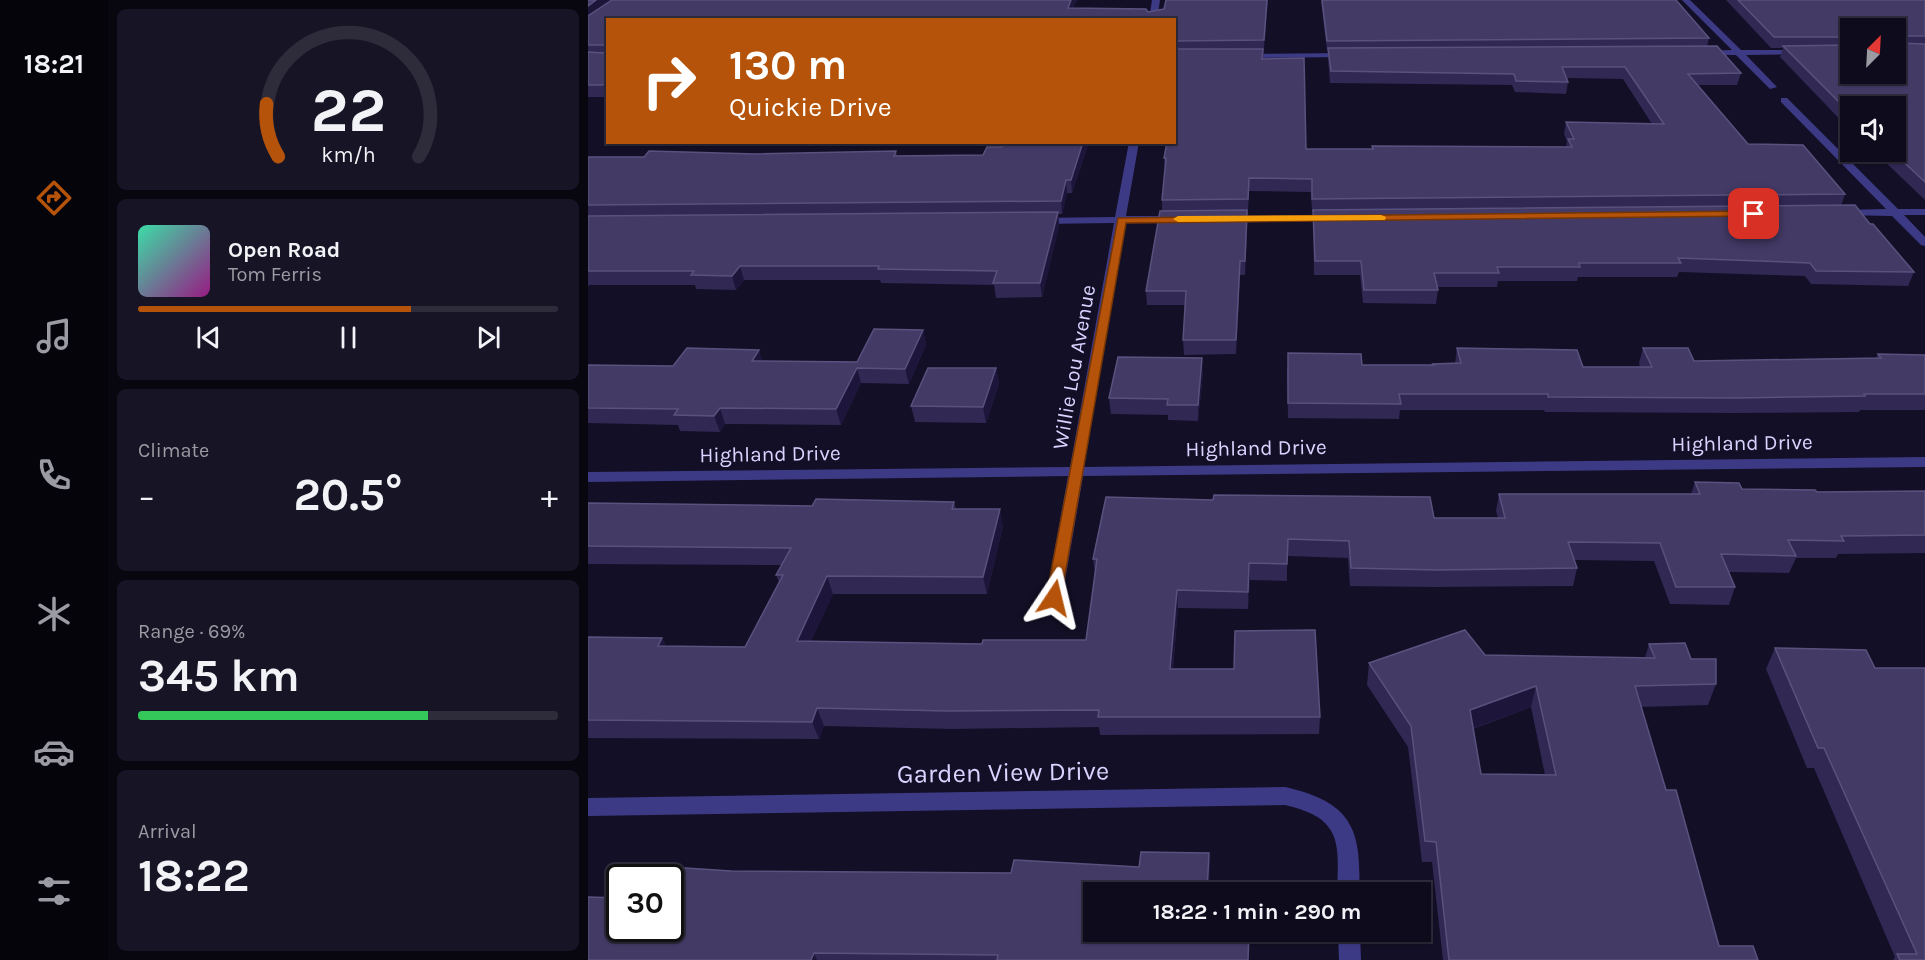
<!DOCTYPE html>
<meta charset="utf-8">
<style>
:root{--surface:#0e0b1c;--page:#171425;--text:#f1f3f6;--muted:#9b9ba3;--line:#2e2b3b;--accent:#b45309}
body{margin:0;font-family:Karla,sans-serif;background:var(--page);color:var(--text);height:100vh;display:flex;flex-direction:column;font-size:22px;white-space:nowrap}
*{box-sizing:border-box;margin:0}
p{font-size:20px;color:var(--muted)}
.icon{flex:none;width:33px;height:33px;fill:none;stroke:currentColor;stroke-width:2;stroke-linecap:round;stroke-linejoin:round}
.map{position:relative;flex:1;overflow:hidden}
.side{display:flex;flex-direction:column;gap:9px;padding:9px;background:#08060f;width:480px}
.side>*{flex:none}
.guide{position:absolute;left:18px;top:18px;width:570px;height:126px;border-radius:0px;box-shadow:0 2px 4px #0004,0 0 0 2px var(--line);background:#b45309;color:#fff;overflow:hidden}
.needle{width:39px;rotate:24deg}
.controls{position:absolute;left:1252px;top:18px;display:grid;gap:12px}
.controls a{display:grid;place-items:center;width:66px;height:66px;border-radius:0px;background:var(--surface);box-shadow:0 2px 4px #0004,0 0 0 2px var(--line);font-size:30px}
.speed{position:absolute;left:18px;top:864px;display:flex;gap:12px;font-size:30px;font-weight:700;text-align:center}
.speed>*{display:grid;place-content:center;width:78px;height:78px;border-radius:50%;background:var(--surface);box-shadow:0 2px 4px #0004,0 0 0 2px var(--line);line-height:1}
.speed .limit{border:3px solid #111;border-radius:9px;background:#fff;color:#111}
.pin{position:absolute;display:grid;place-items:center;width:51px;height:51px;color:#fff;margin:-26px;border-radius:12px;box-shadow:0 3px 9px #0006}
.me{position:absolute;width:66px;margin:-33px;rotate:10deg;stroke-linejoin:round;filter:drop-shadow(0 0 4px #0008)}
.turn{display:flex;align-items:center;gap:21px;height:126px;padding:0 24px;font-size:27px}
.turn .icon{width:78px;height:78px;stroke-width:2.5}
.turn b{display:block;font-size:42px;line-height:51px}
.big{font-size:45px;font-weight:700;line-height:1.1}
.side .card{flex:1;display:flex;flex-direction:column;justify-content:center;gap:9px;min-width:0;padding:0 21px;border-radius:9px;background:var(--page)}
.side .dial{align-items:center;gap:0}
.dial svg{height:156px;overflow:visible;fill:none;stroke:var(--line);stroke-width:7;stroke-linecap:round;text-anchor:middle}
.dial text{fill:var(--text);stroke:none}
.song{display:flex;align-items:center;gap:18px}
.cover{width:72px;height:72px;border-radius:9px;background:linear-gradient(135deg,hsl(160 70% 55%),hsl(310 70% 35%))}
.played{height:6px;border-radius:3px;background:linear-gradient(90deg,var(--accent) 65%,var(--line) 65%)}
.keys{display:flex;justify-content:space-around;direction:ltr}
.heat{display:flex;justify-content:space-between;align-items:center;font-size:33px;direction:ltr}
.charge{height:9px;border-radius:4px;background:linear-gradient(90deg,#34c759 69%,var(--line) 0)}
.trip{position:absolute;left:495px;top:882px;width:348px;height:60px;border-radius:0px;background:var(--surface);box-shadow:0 2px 4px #0004,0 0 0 2px var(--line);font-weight:700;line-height:60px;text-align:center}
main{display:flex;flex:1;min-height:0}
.dock{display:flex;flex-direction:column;width:108px;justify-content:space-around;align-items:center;background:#06040b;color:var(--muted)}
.dock .icon{width:42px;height:42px}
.dock .on{color:var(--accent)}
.dock b{font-size:27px;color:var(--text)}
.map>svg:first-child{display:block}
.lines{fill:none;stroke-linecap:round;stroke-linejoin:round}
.minor{fill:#3d3a85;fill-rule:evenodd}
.wall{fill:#312854;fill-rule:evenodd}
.shaded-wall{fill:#1d163a}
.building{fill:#433a66;stroke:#5a527e;stroke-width:1.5;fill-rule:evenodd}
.route{fill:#b45309;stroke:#753606;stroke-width:1.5}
.slow{fill:#f59e0b}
.labels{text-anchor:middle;stroke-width:6;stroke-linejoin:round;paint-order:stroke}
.street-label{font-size:21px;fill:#d9d4ff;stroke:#130f26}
.near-street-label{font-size:26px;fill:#d9d4ff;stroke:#130f26}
</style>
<main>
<nav class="dock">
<b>18:21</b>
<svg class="icon on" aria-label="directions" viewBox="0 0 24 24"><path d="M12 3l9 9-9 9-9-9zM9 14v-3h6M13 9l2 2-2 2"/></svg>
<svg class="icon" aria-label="music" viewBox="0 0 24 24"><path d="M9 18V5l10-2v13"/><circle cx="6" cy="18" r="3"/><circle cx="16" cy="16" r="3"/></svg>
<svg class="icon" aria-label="phone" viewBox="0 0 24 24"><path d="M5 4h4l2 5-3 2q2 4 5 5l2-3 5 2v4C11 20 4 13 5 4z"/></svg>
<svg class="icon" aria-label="climate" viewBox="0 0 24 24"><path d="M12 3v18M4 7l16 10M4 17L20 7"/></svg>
<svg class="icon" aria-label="car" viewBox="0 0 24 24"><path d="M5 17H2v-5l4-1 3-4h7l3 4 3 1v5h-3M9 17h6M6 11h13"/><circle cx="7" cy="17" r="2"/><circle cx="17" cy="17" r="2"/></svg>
<svg class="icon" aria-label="filters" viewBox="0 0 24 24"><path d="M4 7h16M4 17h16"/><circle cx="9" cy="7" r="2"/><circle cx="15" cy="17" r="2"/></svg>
</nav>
<section class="side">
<div class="card dial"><svg viewBox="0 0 100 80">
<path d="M14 69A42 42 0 1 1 86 69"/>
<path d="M14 69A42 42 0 0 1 8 42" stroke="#b45309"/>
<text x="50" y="56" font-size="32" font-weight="700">22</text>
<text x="50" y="72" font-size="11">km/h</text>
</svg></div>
<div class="card">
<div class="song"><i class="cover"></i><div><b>Open Road</b><p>Tom Ferris</p></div></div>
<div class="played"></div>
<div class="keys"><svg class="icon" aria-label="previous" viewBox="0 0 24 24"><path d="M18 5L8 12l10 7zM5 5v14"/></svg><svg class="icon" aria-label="pause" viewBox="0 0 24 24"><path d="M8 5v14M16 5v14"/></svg><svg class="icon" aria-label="next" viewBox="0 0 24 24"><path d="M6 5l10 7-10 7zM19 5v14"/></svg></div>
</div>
<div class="card"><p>Climate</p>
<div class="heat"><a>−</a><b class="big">20.5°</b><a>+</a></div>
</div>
<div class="card"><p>Range · 69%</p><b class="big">345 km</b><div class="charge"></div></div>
<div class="card"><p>Arrival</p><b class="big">18:22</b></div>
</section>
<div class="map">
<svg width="1337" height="960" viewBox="0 0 1337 960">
<rect width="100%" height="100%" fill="#130f26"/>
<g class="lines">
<g class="minor">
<path d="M564 0H572L569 20H561Z"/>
<path d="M1094 0H1102L1153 50H1213L1217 52 1213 54 1158 55 1189 87 1182 89 1148 55H1111V51H1114L1144 50Z"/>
<path d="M760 53H763V57L655 58 651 56 655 54Z"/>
<path d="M1193 98H1199L1310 209H1337V215H1316L1337 237V246L1333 245 1304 216 1250 215 1249 213 1254 210 1298 209 1193 102Z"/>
<path d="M541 142H551L538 216H591L596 219 591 222 537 223 496 467 1337 457V467L495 476 474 598 472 602H460L458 598 480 476 0 482V472L482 467 526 223 450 224 445 221 450 218 527 217Z"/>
<path d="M744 215 748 216V220L639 222 634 219 639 216Z"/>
<path d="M697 787C763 802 774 828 771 892H749C751 842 754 818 697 805L0 816V798Z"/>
<path d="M750 932H772L773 960H751Z"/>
</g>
</g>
<g class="wall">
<path d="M0 0H489L485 8 560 12 680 0 675 59 718 149H784V146L978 147 979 141 976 134 978 122 1064 124 1035 79 979 78 980 82 978 94 927 92 924 85 742 83 740 59V51H739L733 0H1088L1121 38 1119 46 1153 73 1149 85H1110L1160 144 1257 194 1253 206 1326 272 1320 286 1223 284 1217 276 1091 272 1089 277H990L989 281H910L909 287H849L850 290 848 304 775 303 772 275H726L725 212H724L723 192 661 191 657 275H652L648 354 596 355 595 340 597 305H559L558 291 574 211V200L577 169 576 158 586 142V20H20L19 97H0Z"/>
<path d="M1138 0H1337V200L1293 158H1289L1283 152H1308L1263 106V131L1192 57 1195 48H1183ZM1263 28 1308 74H1263Z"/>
<path d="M416 142H501L484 193H479L474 214H470L471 226 454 297 408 298 406 285 293 283 292 280H156L148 290 108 289 107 285H1L0 287V157H56L308 151 309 156 395 155 414 147Z"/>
<path d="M335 330 338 345 321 384 273 383 253 425 137 424 132 432 92 431 90 425 0 423V365L85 366 175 361 269 362Z"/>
<path d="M869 348 995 367H1052L1051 363 1055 348 1106 361 1288 358 1290 354 1337 355V410H1272L1271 412 1145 413 957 412 956 410H812L811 419 700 418 699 369 774 365H845V364H867Z"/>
<path d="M408 368 411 384 398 423 327 422 323 406Z"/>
<path d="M615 373 610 421 580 420V415L523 414 521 398Z"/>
<path d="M1107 482 1154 489 1229 492 1337 491V553L1250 554 1248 558H1208L1201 573 1141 572 1147 587 1141 605 1082 604 1066 561 986 560 989 568 985 586 846 587 762 586 760 558 699 556V581L662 580 660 609 590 608 585 669 732 717 731 734 512 735 511 727 364 729 236 726 231 739 0 738V637L74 638 78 646 157 647 191 582 188 575 194 565 0 564V503L224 506 366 502 368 509 415 526 399 594H245L223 641 394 644 498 640 507 573 505 559 846 518H910L908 511 911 494H1103Z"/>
<path d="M1061 644 1103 659 1128 684 1120 705 1053 707 1078 790 1131 946 1170 960H855L844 862H834L820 747 779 685 781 663 897 655 1057 658ZM943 707 957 775 893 774 885 729Z"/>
<path d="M1187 648 1287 668 1337 960H1305L1307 957 1226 768H1219L1178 669Z"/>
<path d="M621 853 622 870 506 892 661 960H0L32 928 143 871 423 873 551 867Z"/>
</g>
<g class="shaded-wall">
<path d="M8 0H25L0 19V6Z"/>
<path d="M483 0H489L481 19 480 8Z"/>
<path d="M679 0H680L676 51V40Z"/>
<path d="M20 82V97L15 85Z"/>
<path d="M495 142H501L484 193 483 180Z"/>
<path d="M478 180 479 193 474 214 473 201Z"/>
<path d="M659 210V223L657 275V261Z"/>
<path d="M470 212 471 226 454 297 452 283Z"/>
<path d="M652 261V275L648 354V340Z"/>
<path d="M152 266 156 280 148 290 144 276Z"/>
<path d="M335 330 338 345 321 384 317 369Z"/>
<path d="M171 350 176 365 164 361Z"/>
<path d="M614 358 615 373 610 421V405Z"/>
<path d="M269 368 273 383 253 425 248 409Z"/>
<path d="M408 368 411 384 398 423 395 407Z"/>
<path d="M132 408 137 424 132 432 126 416Z"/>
<path d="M412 509 415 526 399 594 395 577Z"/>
<path d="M661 563 662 580 660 609V592Z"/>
<path d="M239 576 245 594 215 659 209 641Z"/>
<path d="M589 590 590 608 583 687 582 669Z"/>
<path d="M74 638 83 656 70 646Z"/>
<path d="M948 686 943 707 878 731 882 710Z"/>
<path d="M229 708 236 726 231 739 224 722Z"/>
<path d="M621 853 622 870 621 892H619Z"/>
<path d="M226 953 229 960H223Z"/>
</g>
<g class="building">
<path d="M0 0H8L0 6Z"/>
<path d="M24 0H483L480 8 558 9 560 12 576 9 578 0H679L676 40 586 41V20H20V82L15 85H0V52L16 53 18 47 16 45H0V16Z"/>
<path d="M734 0H1088L1121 38 739 41Z"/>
<path d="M1150 0H1337V36H1312L1310 43 1337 44V182L1305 152H1308V106H1263V114L1195 46 1263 45V74H1308V28H1263V37H1186Z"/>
<path d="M1129 46 1153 73 1100 74 1160 144 1215 145 1257 194 724 199V179L661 178 660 199 574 200 578 158H576L579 142H586V49H675L674 59 716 58 718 149H785L784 146 984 147 980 139H986L978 122 1076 124 1037 67H974L980 82 928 81 926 74 743 71 740 48Z"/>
<path d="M416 142H495L483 180H478L473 201 0 205V157H56L61 151 167 154 308 151 306 156 395 155 399 147H414Z"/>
<path d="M1267 205 1282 224H1285L1326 272 1228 271 1222 263 1090 258 1093 263H991L992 267H909L911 273H846L850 290H776L773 261H727L725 210Z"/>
<path d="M659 210 657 261H652L648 340H595L598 291H558L572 211Z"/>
<path d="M470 212 452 283H405L409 271 290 269 291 266H152L144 276 103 275 106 271H0V216Z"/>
<path d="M286 329 335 330 317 369 269 368 248 409 132 408 126 416 86 415 90 409 0 408V365L85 366 99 348 171 350 164 361 269 362Z"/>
<path d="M869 348 989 350 995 367H1064L1055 348H1100L1106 361 1293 358 1290 354 1337 355V394H1276L1277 396 1150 398 960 397V394H811L813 404 700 403V353L773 354 774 365H846L845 364 873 363Z"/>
<path d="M530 357 614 358 610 405H579L580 399 521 398Z"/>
<path d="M340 368H408L395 407 323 406Z"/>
<path d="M1107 482 1151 483 1154 489 1227 490 1229 492 1337 491V535L1253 536 1256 541 1200 540 1208 556 1133 554 1147 587H1088L1072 543 980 542 989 568 849 570 763 568 761 541 700 539 699 564 661 563 660 592 589 590 582 669H646L647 631 727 630 732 717H510L511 710 359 711 229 708 224 722 0 720V637L74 638 70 646 157 647 195 575H188L203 548 0 546V503L224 506 228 499 366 502 364 509H412L395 577 239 576 209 641 394 644 395 640H498L509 559H505L518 497 625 500 626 495 842 497 846 518H917L911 494H1112Z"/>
<path d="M877 630 897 655 1067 658 1061 644 1097 643 1103 659H1128V684L1047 686 1078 790H1088L1131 946H1165L1170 960H861L848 842 837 841 823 726 781 663ZM948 686 968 775 893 774 882 710Z"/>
<path d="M1187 648 1278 650 1287 668H1337V960H1312L1309 954H1329L1236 748H1230Z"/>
<path d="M553 852 621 853 619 892H506V932H661L660 960H409L410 955 226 953 223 960H0V897L32 898V928H82V878H62L68 866 143 871 423 873 426 860 551 867Z"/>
</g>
<path class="route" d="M1166 211 1170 214 1169 216 538 223 473 598 471 602H460L458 598 530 218Z"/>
<path class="slow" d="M793 215 798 217 797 220 590 222 585 219 590 216Z"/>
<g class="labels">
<g class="street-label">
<text transform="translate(486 367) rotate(-80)" y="7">Willie Lou Avenue</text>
<text transform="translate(1154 443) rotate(-1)" y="7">Highland Drive</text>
<text transform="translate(668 448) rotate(-1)" y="7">Highland Drive</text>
<text transform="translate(182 454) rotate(-1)" y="7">Highland Drive</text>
</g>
<g class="near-street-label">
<text transform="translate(415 772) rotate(-1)" y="9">Garden View Drive</text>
</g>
</g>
</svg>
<div class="controls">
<a><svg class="needle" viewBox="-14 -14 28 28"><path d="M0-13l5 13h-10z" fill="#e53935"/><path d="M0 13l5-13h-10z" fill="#9b9ba3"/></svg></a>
<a><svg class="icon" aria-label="sound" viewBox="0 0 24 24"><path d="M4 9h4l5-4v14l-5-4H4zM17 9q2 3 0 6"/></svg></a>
</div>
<div class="speed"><div class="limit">30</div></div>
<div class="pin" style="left:1166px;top:214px;background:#d93025"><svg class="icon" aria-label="arrive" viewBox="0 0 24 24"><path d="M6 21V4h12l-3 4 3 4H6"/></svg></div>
<svg class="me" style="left:466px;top:598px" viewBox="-20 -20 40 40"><path d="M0-17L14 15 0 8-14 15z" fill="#b45309" stroke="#fff" stroke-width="4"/></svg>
<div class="trip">18:22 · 1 min · 290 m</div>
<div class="guide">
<div class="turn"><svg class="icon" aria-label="right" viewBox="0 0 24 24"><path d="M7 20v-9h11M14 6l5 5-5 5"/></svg><div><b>130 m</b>Quickie Drive</div></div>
</div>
</div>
</main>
